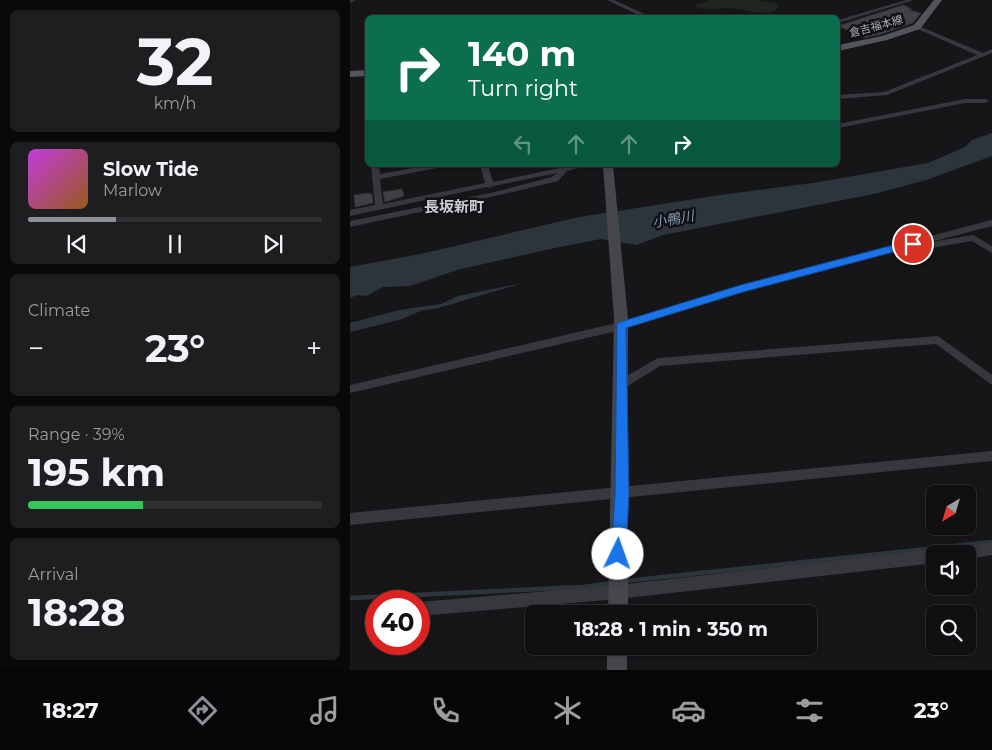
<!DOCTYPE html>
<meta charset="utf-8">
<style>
:root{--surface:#101012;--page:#1e1e20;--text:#f1f3f6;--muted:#9c9d9f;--line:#303032;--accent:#8c9099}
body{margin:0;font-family:Montserrat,"Noto Sans JP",sans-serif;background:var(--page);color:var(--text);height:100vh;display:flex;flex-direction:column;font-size:19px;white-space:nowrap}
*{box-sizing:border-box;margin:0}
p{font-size:16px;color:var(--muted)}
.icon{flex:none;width:28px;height:28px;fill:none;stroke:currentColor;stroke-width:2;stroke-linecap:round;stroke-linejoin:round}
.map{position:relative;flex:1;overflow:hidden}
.drawer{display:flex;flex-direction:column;gap:10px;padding:10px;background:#09090a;width:350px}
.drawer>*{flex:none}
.banner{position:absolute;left:15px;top:15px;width:475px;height:152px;border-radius:8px;box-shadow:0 1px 4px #0004,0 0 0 1px var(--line);background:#0b6e4f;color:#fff;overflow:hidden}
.needle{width:32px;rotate:217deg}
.buttons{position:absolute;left:576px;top:485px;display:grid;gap:10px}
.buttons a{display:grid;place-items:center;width:50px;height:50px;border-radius:8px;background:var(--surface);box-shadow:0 1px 4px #0004,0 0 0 1px var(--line);font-size:25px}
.speed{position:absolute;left:15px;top:590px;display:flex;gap:10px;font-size:25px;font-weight:700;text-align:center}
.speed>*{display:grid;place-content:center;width:65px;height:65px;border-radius:50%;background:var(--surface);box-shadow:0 1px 4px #0004,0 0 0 1px var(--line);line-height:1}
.speed .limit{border:8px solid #d22;background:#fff;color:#111}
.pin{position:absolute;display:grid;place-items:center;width:42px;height:42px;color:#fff;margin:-21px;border:2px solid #fff;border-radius:50%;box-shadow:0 1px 5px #0007}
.me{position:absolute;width:55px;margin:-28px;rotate:3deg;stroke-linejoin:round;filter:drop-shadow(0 0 4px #0008)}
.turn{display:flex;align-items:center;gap:18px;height:105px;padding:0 20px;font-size:22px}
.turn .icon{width:65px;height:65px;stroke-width:2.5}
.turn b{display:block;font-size:35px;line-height:42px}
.lanes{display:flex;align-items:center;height:48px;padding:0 20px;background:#0003;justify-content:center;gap:25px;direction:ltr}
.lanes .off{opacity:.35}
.big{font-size:38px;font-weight:700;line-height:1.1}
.drawer .tile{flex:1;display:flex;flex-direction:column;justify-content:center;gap:8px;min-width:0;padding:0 18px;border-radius:8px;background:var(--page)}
.drawer .dial{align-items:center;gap:0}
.dial b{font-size:65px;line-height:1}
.song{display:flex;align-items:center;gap:15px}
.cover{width:60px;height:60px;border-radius:8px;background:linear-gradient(135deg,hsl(290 70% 55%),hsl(30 70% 35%))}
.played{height:5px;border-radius:2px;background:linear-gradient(90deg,var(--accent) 30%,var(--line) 30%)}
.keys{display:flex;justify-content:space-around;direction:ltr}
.heat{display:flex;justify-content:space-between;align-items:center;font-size:28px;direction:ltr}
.charge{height:8px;border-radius:4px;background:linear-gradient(90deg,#34c759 39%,var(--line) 0)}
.trip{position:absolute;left:175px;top:605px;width:292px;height:50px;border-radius:8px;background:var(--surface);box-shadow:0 1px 4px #0004,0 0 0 1px var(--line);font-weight:700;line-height:50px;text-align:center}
.tabs{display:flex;height:80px;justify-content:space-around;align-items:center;background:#060607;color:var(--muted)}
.tabs .icon{width:35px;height:35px}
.tabs .current{color:var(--accent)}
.tabs b{font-size:22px;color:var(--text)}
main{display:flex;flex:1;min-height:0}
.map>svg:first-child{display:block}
.green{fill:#1e261f}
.water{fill:#2c353c}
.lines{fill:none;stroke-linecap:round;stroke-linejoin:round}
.stream{stroke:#2c353c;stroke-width:4.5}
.building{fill:#404145;stroke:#303034}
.street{fill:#37383d;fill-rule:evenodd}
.secondary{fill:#45474d;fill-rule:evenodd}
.primary{fill:#53555c;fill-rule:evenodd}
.route{fill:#1a73e8;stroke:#114b97}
.labels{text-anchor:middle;stroke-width:5;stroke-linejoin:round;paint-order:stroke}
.far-street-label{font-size:11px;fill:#a8adb8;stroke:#111113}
.water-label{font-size:14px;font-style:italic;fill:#7f9bb3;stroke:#111113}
.quarter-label{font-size:15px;font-weight:bold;fill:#c9ccd4;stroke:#111113}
</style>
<main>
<section class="drawer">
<div class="tile dial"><b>32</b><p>km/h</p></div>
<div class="tile">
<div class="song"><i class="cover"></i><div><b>Slow Tide</b><p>Marlow</p></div></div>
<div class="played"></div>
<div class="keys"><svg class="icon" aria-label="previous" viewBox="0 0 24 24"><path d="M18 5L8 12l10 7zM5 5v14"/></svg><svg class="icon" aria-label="pause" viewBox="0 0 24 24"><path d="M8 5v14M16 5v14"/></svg><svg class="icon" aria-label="next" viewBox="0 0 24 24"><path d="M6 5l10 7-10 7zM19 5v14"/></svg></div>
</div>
<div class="tile"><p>Climate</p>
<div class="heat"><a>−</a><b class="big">23°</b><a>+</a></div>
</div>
<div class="tile"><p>Range · 39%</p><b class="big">195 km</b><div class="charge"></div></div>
<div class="tile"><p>Arrival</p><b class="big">18:28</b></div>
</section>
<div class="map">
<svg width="642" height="670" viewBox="0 0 642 670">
<rect width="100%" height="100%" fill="#161618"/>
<path class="green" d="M359 0H408L429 4 425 11C404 16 401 10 383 8 369 6 361 13 344 6Z"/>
<g class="water">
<path d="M642 133V156L576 180 524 194 313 235 287 245 251 239 205 248 107 270 60 286 33 287 16 296 7 295 0 298V267L75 253 229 217 370 195 463 183 578 163 615 147 622 140Z"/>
<path d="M173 283 85 309 73 310 52 319 0 332V323L49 310 91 304 108 296Z"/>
</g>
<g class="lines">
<g class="stream">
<path d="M275 581 642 542"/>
<path d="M0 598 233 587 261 583"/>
</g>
</g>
<g class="building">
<path d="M553 5 562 9 559 10 571 13 563 23 532 34 514 38 488 26Z"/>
<path d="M52 189 54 196 35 202 33 192Z"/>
<path d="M18 193 22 194 23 203 5 207 4 195Z"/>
</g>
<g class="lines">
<g class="street">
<path d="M0 0H6L0 3Z"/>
<path d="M257 0H264L303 18H295Z"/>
<path d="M556 0H564L488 23V20Z"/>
<path d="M565 26H569L633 53 642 49V53L537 95 488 99V95L534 92 627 55 565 28Z"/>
<path d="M615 99H636L639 101 636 103H615L488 128V124Z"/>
<path d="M21 165H29L30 174 80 165H96L92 167 30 179 33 204 135 183 130 165H138L143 182 224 165H239L217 171 208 181 145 196 0 227V221L145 192 202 177 207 173 144 186 140 188 137 187 0 216V210L25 205Z"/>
<path d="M642 220V226L393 291 271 330 0 393V385L271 322 391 285Z"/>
<path d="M623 235 642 246V253L622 241 581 248 577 245 581 242Z"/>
<path d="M588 336 642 375V385L586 344 310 366 276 387 272 388 268 387 267 384 268 381 308 358Z"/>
<path d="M642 451V461L0 525V513Z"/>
<path d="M642 543V555L618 559V554H598L600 549 605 548Z"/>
<path d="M585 549 590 551 591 554H585V563L268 599 69 616V602L268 585Z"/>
</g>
<g class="secondary">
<path d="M253 165H263L278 319V614H258L264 319Z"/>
<rect x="257" y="646" width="20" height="24"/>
</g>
<g class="primary">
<path d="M584 0H592L570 29 537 40 488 51V45L532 36 564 25Z"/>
<path d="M18 70V76L0 77V71Z"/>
</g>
</g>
<path class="route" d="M563 240 568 244 566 246 393 292 276 328 279 494 276 554 274 559 268 561 263 559 261 554 265 494 267 323 391 285Z"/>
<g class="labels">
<g class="far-street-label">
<text transform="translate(526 26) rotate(-15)" y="4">倉吉福本線</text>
</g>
<g class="water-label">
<text transform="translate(323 219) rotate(-10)" y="5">小鴨川</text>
</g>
<g class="quarter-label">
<text x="104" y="212">長坂新町</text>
</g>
</g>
</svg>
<div class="buttons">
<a><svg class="needle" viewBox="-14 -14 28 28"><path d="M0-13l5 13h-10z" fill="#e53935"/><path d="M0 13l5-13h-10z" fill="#9c9d9f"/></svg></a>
<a><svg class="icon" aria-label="sound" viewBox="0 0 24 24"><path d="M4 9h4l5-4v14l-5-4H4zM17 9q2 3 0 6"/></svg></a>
<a><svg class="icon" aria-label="search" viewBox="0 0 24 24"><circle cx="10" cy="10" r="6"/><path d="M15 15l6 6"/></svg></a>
</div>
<div class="speed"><div class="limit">40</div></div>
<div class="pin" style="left:563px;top:244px;background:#d93025"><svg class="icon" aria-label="arrive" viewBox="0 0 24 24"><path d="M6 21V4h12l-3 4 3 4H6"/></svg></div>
<svg class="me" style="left:268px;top:554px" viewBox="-20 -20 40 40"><circle r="19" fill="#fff"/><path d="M0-13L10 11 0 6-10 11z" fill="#1a73e8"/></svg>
<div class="trip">18:28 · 1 min · 350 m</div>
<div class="banner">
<div class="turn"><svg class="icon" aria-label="right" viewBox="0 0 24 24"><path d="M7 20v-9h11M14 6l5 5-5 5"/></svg><div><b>140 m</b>Turn right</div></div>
<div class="lanes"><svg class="icon off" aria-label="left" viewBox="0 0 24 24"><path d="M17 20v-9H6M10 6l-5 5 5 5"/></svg><svg class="icon off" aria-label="ahead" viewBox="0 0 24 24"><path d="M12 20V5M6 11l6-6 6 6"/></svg><svg class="icon off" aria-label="ahead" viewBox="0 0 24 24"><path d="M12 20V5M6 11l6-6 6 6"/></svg><svg class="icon" aria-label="right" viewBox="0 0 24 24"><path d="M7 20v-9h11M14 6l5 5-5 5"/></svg></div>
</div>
</div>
</main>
<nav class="tabs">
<b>18:27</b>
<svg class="icon current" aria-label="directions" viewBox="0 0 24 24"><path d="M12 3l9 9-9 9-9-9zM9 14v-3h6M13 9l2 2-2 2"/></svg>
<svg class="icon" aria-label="music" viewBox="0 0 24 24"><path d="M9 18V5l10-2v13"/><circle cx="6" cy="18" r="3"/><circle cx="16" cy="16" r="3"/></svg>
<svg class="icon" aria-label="phone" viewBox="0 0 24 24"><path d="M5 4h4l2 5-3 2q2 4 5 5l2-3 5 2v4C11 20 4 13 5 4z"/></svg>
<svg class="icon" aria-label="climate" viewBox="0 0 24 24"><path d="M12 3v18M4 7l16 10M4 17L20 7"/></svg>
<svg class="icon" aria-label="car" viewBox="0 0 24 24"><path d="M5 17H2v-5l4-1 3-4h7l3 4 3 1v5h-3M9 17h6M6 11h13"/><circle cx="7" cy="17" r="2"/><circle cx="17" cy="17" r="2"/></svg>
<svg class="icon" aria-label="filters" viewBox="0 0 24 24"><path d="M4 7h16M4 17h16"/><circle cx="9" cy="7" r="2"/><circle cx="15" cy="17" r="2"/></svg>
<b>23°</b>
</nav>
